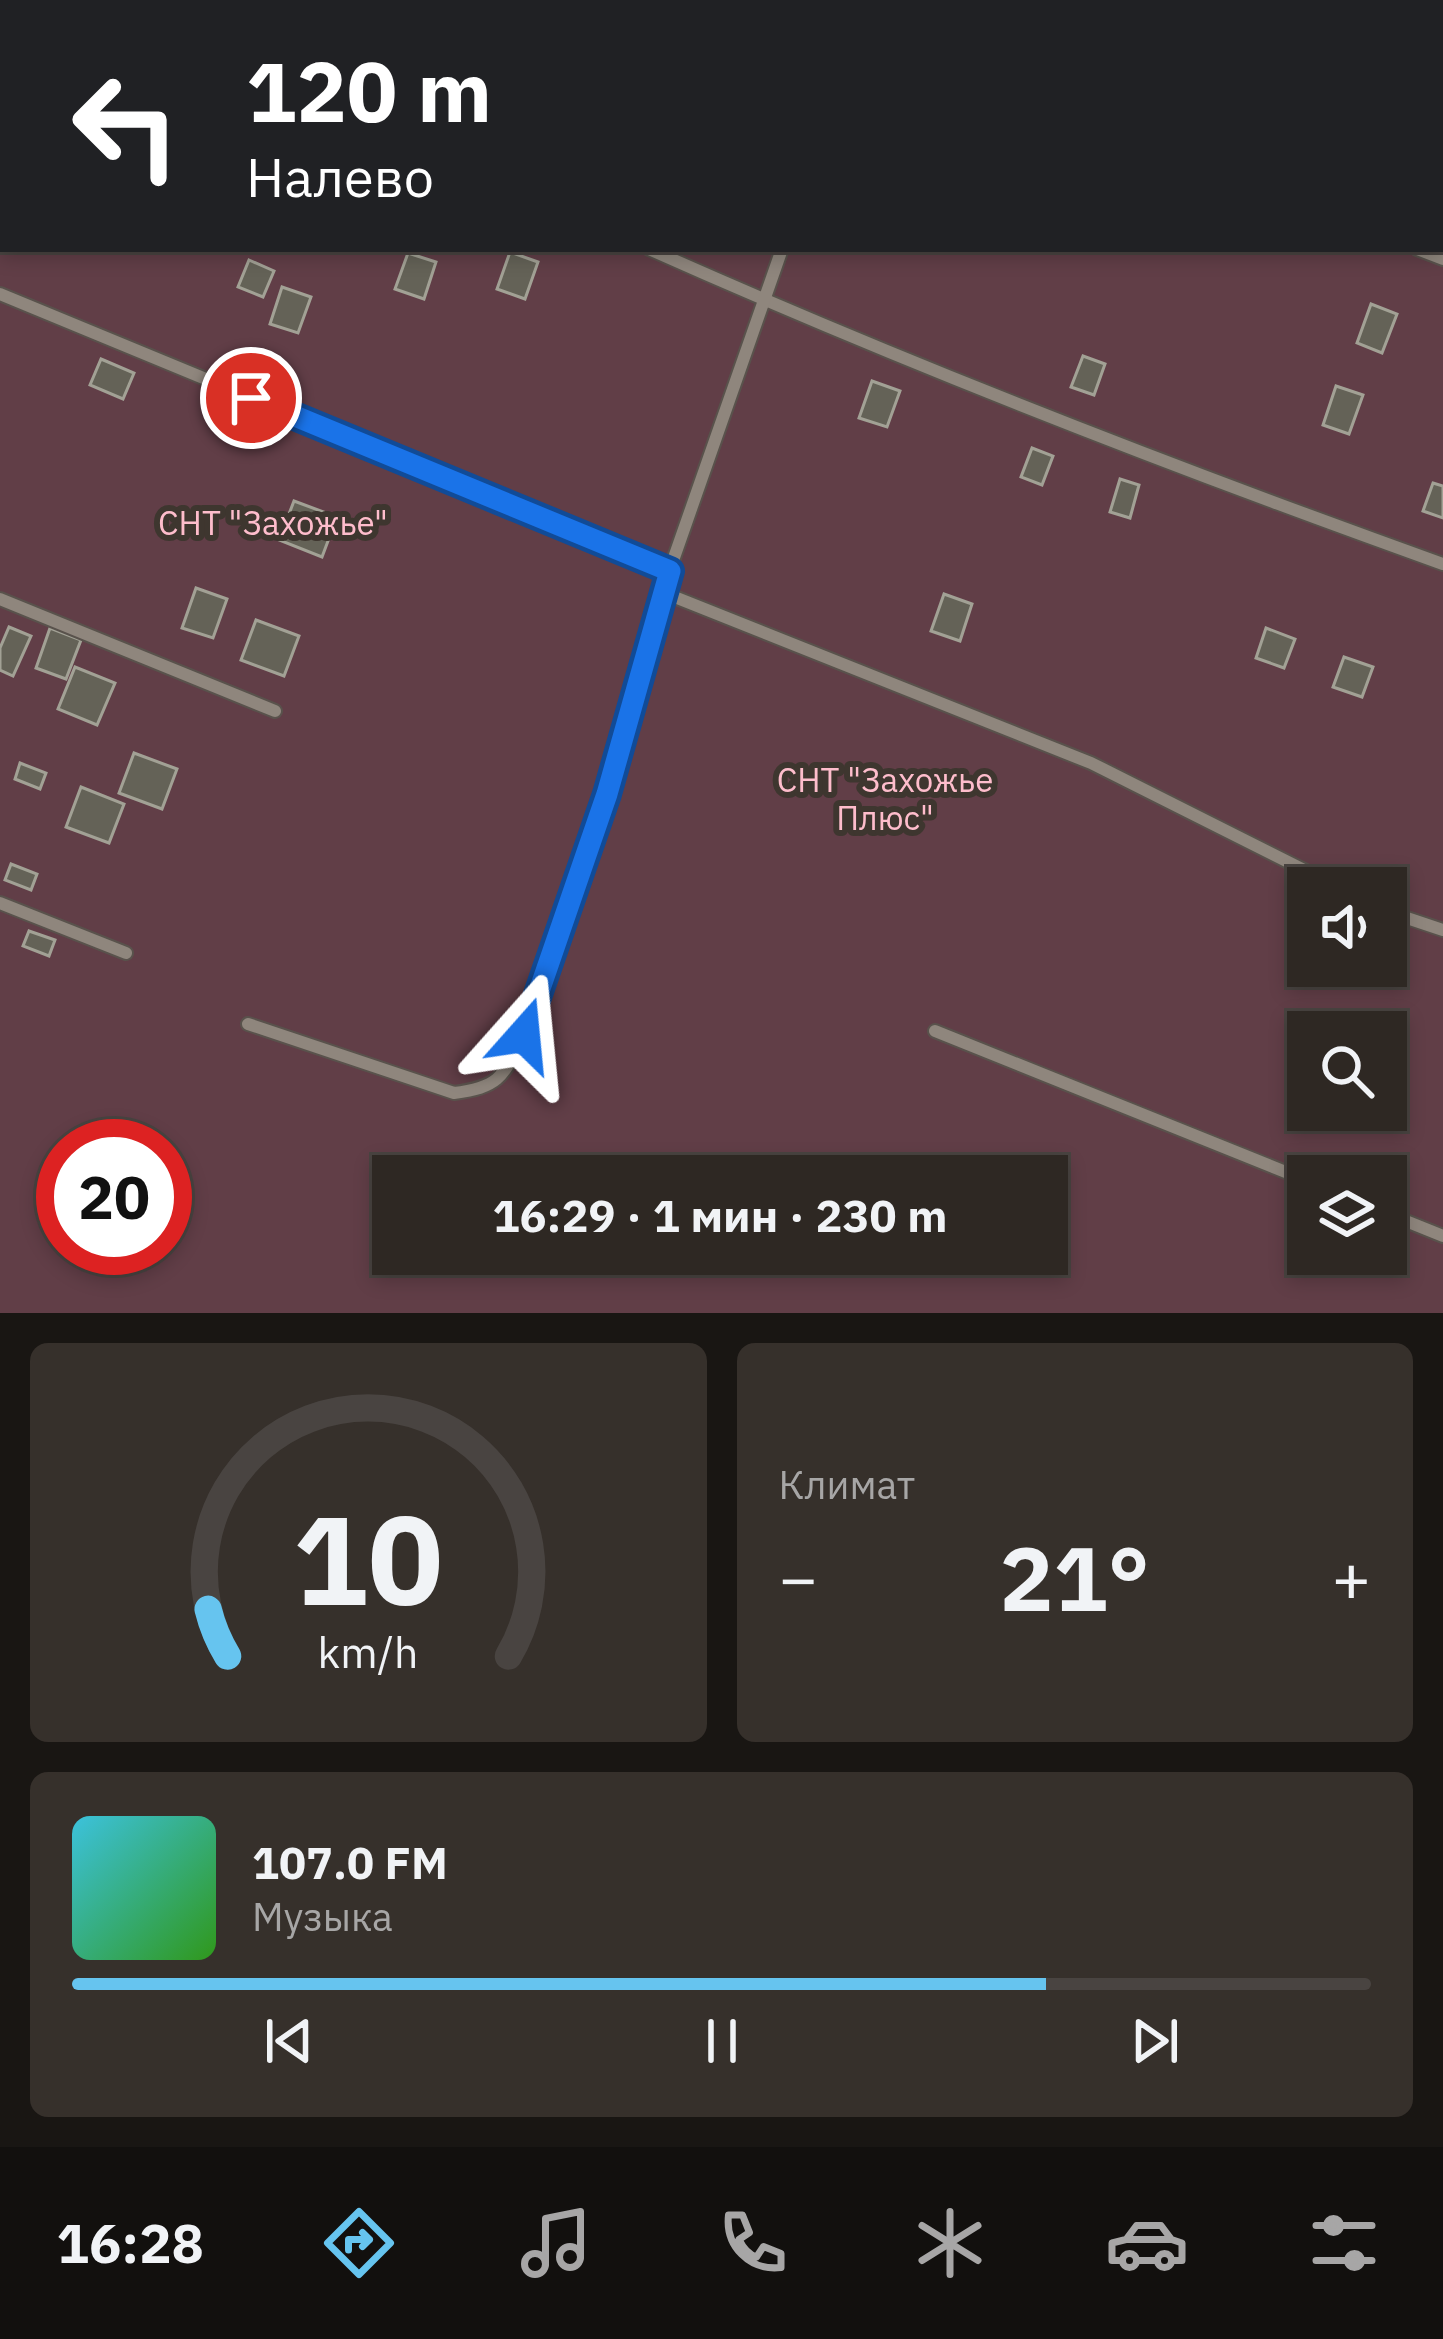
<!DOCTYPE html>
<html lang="ru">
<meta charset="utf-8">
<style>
:root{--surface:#2e2823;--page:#36302b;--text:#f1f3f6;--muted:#a7a6a6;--line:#494441;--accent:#66c4ef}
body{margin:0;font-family:"IBM Plex Sans",sans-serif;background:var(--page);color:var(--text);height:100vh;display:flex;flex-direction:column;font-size:45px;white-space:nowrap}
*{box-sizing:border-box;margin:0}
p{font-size:39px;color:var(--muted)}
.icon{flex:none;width:66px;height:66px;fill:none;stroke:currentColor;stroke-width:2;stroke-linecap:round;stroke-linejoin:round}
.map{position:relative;height:1313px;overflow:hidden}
.panel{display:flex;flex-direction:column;gap:30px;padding:30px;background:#191613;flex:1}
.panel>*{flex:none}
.guide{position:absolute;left:0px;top:0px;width:1443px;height:252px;box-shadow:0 6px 18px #0003,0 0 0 3px var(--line);background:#202124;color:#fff;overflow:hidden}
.tools{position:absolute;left:1287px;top:867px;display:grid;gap:24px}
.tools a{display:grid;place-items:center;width:120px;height:120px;border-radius:0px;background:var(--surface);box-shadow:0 6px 18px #0003,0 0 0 3px var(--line);font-size:60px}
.speed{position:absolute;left:36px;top:1119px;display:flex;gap:24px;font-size:60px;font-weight:700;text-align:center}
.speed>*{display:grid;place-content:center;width:156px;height:156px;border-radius:50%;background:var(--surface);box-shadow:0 6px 18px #0003,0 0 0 3px var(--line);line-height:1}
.speed .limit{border:18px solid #d22;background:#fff;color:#111}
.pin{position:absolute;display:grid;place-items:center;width:102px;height:102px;color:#fff;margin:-51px;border:6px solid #fff;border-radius:50%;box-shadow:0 3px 12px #0007}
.me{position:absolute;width:132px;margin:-66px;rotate:18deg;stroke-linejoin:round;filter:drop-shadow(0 0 9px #0008)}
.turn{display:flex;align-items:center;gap:42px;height:252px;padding:0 48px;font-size:54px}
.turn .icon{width:156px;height:156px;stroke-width:2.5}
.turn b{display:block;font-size:84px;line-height:102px}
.big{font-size:90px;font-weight:700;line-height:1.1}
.panel .widget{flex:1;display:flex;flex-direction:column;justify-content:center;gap:18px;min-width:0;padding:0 42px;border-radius:18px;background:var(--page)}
.panel .dial{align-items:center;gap:0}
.dial svg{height:312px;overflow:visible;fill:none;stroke:var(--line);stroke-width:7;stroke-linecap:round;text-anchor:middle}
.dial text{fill:var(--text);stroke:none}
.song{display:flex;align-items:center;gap:36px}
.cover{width:144px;height:144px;border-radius:18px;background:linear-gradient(135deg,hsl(190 70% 55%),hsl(110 70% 35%))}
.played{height:12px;border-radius:6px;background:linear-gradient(90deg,var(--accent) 75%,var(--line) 75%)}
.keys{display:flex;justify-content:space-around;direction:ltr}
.heat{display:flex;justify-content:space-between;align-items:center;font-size:66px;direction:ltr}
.panel .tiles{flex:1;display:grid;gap:30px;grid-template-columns:1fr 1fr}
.widget:last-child{grid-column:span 2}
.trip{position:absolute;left:372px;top:1155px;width:696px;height:120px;border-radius:0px;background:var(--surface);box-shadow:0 6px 18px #0003,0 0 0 3px var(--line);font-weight:700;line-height:120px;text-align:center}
.dock{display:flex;height:192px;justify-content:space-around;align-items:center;background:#12100e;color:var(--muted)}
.dock .icon{width:84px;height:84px}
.dock .active{color:var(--accent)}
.dock b{font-size:54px;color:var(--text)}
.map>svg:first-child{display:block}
.green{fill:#613e47;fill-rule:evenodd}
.building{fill:#646257;stroke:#a2a195;stroke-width:3}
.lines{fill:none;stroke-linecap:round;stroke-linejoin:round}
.lane-casing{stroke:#59524c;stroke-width:16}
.lane{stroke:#8f867d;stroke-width:12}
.route-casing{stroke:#114b97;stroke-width:30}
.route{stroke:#1a73e8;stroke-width:21}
.labels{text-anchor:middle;stroke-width:12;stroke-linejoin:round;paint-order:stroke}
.park-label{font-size:33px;fill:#febdcc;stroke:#3e362f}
</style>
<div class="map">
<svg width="1443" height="1313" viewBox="0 0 1443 1313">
<rect width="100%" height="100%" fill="#3e362f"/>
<path class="green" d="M0 0H1443V1313H0ZM3 3H1440V249H3ZM1308 888H1386V966H1308ZM1308 1032H1386V1110H1308ZM63 1146H165V1248H63ZM393 1176H1047V1254H393ZM1308 1176H1386V1254H1308Z"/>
<g class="building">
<path d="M510 252 538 262 525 299 497 289Z"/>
<path d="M408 253 436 262 424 299 395 289Z"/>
<path d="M249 260 274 271 263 297 238 287Z"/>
<path d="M282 287 311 297 298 333 270 324Z"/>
<path d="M1371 304 1397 314 1382 353 1357 343Z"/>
<path d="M1083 356 1105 364 1094 395 1071 387Z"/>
<path d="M101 359 134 373 123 399 90 385Z"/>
<path d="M872 381 900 391 887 427 859 418Z"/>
<path d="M1336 386 1363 395 1349 434 1323 425Z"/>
<path d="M1032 448 1053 456 1042 485 1021 477Z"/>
<path d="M1120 479 1139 485 1130 518 1110 512Z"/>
<path d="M1433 483 1443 486V518L1423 511Z"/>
<path d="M294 501 337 517 322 557 279 540Z"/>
<path d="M196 588 227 599 213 638 182 628Z"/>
<path d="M944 594 972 604 960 641 931 631Z"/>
<path d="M256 620 299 636 284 676 241 660Z"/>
<path d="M9 627 31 636 13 676 0 670V648Z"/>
<path d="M50 628 81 640 66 679 36 668Z"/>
<path d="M1266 628 1295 639 1284 668 1256 658Z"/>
<path d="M1344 657 1373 667 1362 697 1333 687Z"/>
<path d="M75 667 115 683 97 725 58 709Z"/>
<path d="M134 753 177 769 162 809 119 793Z"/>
<path d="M20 763 46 773 40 789 15 779Z"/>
<path d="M81 787 124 804 109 843 66 827Z"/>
<path d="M11 864 37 874 31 890 5 880Z"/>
<path d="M29 931 55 940 49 956 23 946Z"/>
</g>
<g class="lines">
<defs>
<g id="lane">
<path d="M45 0 52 3"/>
<path d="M790 0 798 3"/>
<path d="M880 3 882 0"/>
<path d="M649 249C909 365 1175 468 1443 564"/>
<path d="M1417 249 1443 259"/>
<path d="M0 294 671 571"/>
<path d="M662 592 1091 763 1340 888"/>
<path d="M0 599 275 711"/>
<path d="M0 903 126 953"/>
<path d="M1386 911 1443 930"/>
<path d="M248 1024 454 1093C501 1087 503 1076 524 1035L607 794 662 592 782 249"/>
<path d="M935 1031 1308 1181"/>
<path d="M1386 1213 1443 1236"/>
</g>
</defs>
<use href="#lane" class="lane-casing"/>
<use href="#lane" class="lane"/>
</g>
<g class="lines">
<defs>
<path id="route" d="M251 398 670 571 607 794 524 1035"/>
</defs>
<use href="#route" class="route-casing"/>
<use href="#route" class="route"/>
</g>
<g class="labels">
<g class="park-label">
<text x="273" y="535">СНТ "Захожье"</text>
<text x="885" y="792">СНТ "Захожье<tspan x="885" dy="38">Плюс"</tspan></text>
</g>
</g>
</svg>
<div class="tools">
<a><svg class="icon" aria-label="sound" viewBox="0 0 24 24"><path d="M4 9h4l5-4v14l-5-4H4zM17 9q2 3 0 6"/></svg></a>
<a><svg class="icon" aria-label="search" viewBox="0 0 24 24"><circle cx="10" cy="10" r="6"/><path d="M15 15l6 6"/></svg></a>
<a><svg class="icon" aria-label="layers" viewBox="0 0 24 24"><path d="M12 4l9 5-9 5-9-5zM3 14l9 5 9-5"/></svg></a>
</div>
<div class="speed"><div class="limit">20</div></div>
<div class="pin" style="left:251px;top:398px;background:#d93025"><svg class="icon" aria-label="arrive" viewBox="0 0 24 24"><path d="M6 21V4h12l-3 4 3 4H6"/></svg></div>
<svg class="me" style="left:524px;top:1035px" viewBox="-20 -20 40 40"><path d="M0-17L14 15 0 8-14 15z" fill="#1a73e8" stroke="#fff" stroke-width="4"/></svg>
<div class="trip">16:29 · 1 мин · 230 m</div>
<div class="guide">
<div class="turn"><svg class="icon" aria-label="left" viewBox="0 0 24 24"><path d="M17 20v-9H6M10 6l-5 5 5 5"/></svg><div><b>120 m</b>Налево</div></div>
</div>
</div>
<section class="panel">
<div class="tiles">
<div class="widget dial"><svg viewBox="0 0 100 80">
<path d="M14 69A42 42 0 1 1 86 69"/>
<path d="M14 69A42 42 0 0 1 9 57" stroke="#66c4ef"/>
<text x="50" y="56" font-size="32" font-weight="700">10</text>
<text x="50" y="72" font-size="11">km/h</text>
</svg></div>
<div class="widget"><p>Климат</p>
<div class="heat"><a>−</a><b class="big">21°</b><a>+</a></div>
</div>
<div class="widget">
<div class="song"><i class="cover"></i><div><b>107.0 FM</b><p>Музыка</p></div></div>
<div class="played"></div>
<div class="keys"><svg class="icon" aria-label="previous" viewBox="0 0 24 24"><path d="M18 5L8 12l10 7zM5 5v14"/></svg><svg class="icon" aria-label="pause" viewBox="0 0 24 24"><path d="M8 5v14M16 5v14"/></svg><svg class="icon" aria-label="next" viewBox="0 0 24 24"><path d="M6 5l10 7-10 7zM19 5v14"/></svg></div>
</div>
</div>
</section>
<nav class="dock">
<b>16:28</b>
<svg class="icon active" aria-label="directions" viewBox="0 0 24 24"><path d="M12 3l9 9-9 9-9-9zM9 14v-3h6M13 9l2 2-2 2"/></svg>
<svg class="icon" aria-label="music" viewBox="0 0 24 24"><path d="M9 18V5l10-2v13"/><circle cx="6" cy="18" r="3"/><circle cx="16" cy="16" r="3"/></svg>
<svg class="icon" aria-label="phone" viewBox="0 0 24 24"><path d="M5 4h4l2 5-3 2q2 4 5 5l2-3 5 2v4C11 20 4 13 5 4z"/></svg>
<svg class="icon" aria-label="climate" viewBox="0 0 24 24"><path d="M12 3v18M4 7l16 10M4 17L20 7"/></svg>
<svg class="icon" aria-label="car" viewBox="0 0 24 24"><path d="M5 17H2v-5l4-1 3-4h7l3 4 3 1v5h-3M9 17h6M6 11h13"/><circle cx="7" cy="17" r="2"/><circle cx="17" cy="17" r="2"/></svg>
<svg class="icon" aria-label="filters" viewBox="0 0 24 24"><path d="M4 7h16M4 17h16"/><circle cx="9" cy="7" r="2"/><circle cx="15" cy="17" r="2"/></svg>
</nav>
